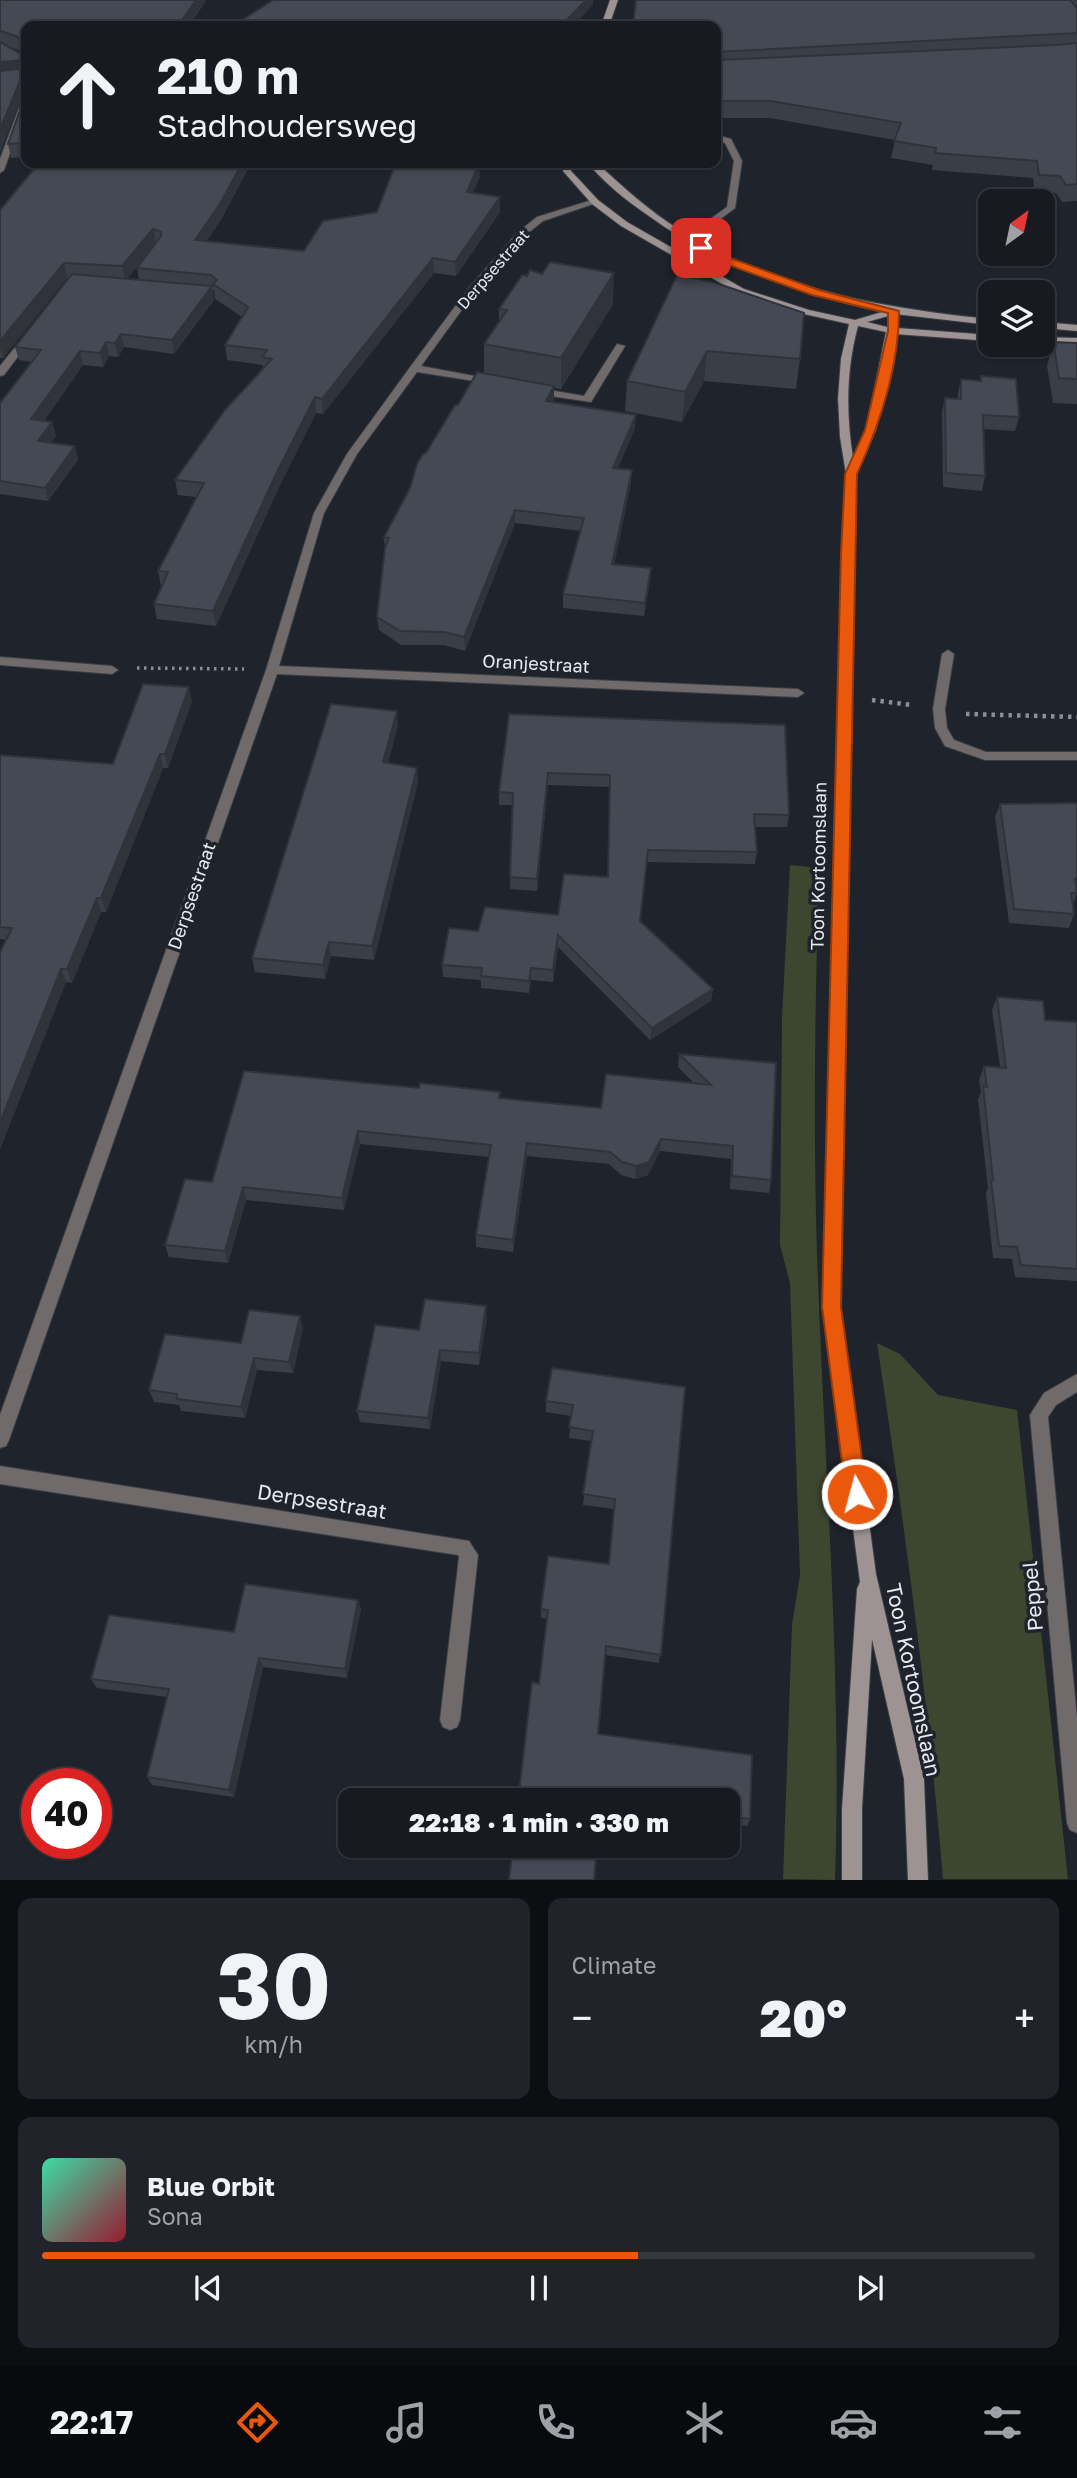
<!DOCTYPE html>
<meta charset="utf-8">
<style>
:root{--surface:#171a20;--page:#202329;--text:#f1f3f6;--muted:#9ea1a5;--line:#36383e;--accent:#ea580c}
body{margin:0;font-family:"Golos Text",sans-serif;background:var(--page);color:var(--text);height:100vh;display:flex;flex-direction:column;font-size:26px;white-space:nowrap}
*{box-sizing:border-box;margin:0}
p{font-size:23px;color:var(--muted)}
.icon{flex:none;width:38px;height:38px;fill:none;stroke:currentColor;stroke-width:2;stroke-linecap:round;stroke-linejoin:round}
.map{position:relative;height:1880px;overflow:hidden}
.side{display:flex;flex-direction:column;gap:18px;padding:18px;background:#0d0e12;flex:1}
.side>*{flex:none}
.guide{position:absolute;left:21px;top:21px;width:700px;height:147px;border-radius:14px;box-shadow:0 2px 5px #0004,0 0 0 2px var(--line);background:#171a20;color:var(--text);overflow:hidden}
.needle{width:46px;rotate:33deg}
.tools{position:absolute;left:978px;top:189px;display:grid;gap:14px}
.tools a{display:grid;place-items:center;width:77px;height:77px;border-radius:14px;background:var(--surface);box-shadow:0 2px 5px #0004,0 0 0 2px var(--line);font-size:35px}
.speed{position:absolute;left:21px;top:1768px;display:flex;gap:14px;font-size:35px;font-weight:700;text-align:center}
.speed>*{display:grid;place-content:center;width:91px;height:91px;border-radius:50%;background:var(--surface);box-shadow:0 2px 5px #0004,0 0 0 2px var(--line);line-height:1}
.speed .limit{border:10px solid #d22;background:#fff;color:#111}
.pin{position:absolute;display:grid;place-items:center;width:60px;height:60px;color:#fff;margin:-30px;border-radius:14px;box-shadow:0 4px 10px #0006}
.me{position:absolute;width:77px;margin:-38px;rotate:353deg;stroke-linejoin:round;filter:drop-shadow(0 0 5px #0008)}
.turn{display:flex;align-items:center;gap:24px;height:147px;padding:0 21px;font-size:32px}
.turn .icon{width:91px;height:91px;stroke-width:2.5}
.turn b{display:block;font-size:49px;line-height:60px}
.big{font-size:52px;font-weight:800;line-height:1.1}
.side .card{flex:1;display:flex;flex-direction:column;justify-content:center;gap:10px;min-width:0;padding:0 24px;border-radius:14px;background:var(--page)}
.side .dial{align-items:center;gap:0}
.dial b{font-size:91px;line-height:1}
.song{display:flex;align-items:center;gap:21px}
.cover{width:84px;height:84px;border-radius:10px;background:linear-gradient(135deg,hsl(160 70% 55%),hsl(350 70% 35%))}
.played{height:7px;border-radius:4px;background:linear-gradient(90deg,var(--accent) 60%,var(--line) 60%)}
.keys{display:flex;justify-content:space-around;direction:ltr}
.heat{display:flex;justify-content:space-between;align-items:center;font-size:38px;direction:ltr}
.side .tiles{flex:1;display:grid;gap:18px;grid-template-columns:1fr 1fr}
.card:last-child{grid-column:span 2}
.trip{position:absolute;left:338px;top:1788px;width:402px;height:70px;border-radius:14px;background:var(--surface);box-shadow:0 2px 5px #0004,0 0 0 2px var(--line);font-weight:800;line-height:70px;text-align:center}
.dock{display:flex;height:112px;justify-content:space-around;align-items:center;background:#090a0d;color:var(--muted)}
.dock .icon{width:49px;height:49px}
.dock .current{color:var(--accent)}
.dock b{font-size:32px;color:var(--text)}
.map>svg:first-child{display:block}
.green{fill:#3d4730}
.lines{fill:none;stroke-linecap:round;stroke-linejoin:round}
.lane-casing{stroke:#3b3f46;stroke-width:2}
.street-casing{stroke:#3b3f46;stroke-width:2}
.secondary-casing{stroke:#3b3f46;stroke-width:2}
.path-far1{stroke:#8b8e95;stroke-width:3.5;stroke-dasharray:2.5 4.5;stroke-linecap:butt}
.path{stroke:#8b8e95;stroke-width:4.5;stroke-dasharray:3.5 5;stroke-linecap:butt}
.lane{fill:#706a6a;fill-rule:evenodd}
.street{fill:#706a6a;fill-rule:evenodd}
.secondary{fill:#9d9393;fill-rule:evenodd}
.wall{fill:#3a3f47;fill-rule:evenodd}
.shaded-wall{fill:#30333a}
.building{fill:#444953;stroke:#30333a;stroke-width:2}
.route{fill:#ea580c;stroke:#983908;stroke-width:2}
.labels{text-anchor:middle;stroke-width:7;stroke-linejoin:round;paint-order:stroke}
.far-street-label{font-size:16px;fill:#e6e9ef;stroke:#1f232b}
.street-label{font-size:18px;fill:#e6e9ef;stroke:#1f232b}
.near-street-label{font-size:21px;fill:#e6e9ef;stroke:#1f232b}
</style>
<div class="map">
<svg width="1077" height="1880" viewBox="0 0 1077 1880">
<rect width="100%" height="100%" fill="#1f232b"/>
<g class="green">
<path d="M790 865 819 868C815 997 813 1126 817 1255 824 1463 842 1672 835 1880L783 1879 792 1625 800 1575 790 1283 780 1245 782 1017Z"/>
<path d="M877 1343 900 1354 938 1395 1017 1410 1068 1879H943C928 1700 904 1522 877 1343Z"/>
</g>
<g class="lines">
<defs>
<g id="lane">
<path d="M716 135 731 139 742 161 735 208 690 242H684V238L727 207 734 161 725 143 716 140Z"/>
<path d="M948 650 954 654 945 709 939 713 933 709 942 654Z"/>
</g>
<g id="street">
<path d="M23 97H26V109L4 170 0 173V159Z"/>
<path d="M592 200 599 202 543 221 523 237 474 293 421 366 490 379 495 382 494 384 417 372 357 454 324 513 279 666 798 689 804 693 798 697 277 674 9 1440 6 1446 0 1448V1415L266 670 314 513 347 454 411 366 468 289 517 233 537 217Z"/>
<path d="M24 336 32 338 4 375 0 376V366Z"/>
<path d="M617 344 625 346 591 402 537 394 532 391 537 388 584 396Z"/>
<path d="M0 657 112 666 118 670 112 674 0 665Z"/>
<path d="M939 705 945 709 947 728 954 740 986 752H1077V760H985L945 746 935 728 933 709Z"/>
<path d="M1077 1374V1392L1056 1405 1048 1417 1077 1718V1833L1070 1830 1067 1823 1030 1415 1044 1393Z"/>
<path d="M0 1466 469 1541 478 1555 460 1720 457 1727 450 1730 443 1727 440 1720 459 1557 458 1555 0 1484Z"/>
</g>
<g id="secondary">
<path d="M610 0H618L609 26H601Z"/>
<path d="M564 163H572L571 171 598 200 627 222 744 289 809 310 855 320 882 312C798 293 719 267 649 216 627 201 604 183 588 163H597C623 187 649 211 680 230 774 289 882 308 990 319V325L895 314 867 322 887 327 890 320 893 319 898 322 897 328 990 335V341L895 334 876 430 856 474 850 696 840 1307 876 1574 924 1779 928 1880H908L904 1779 872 1639 862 1809V1880H842V1809L857 1589 860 1582 824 1307 838 696 846 474 840 437 838 398 841 359 849 324 804 314 738 293 621 226 592 204 563 171ZM858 326 886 332 866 430 853 458C846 414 846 370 858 326Z"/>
<path d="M1043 322 1077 325V331L1043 328Z"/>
<path d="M1043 337 1077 338V344L1043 343Z"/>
</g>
</defs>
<use href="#lane" class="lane-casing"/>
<use href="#street" class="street-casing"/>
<use href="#secondary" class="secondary-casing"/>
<path class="path-far1" d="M137 668 244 669"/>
<g class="path">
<path d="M872 700 912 705"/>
<path d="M966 714 1077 717"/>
</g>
<use href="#lane" class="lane"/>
<use href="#street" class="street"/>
<use href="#secondary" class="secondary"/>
</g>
<g class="wall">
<path d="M0 0 205 3 26 26V157L11 158 8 144 25 95 23 94 0 152ZM4 45 19 50 23 54H21Z"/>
<path d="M636 0H1077V201L1062 202 1056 193 1035 192 1033 178 932 170 933 165 891 158 895 140 770 118H716V26Z"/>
<path d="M39 163H251L222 218 206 242 304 251 377 212 480 176 473 193 500 212 456 276 434 273 323 414 316 413 279 487 216 626 157 619 154 604 161 586 158 571 196 497 178 495 175 480 263 368V365L227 360 225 345 242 317 215 299 214 290H213L214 300 174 354 124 347 118 357 109 356 103 367 83 365 44 421 52 422 56 436 50 443 75 446 78 460 48 501 0 494V403L32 362 19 360 15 347 69 278H67L3 358H0V210ZM149 252 137 268 139 280 127 279Z"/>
<path d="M677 275 800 359 796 389 704 381 682 422 625 411 627 381Z"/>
<path d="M613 304 561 389 554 388V400L553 402 635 428 618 468 631 483 614 565 651 568 650 581 644 616 563 608V594L581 531 515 523 465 651 444 645H401L379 630 377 617 385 549 384 537 410 488 426 453 458 405 484 374V344L499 322V309Z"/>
<path d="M1053 342 1077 343V404L1053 403 1047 366Z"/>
<path d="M981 376 1019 417 1015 431 983 429 985 476 982 491 943 487 942 412 945 398 958 399V393L961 379 980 381Z"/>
<path d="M192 701 168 768H163L106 912H101L72 983 66 982 0 1149V952L6 940 0 939V755L113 764Z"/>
<path d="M509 714 789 815 787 827H755L757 852 755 864 647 862 640 921 713 989 711 1001 650 1040 558 947 553 982 531 980 529 993 481 988V980L443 977 442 965 478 931 558 915 608 877 610 787 548 785 537 891 510 889 512 805H499V792Z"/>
<path d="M398 725 388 763 417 768 418 782 374 960 331 956 325 979 255 972 252 958Z"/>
<path d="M1077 803V893L1073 904 1074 914 1069 928 1009 923 995 817 1000 804Z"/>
<path d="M997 997 1045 1020 1077 1022V1281L1015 1277 1012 1259 993 1258 986 1193 988 1188 978 1100 981 1092 979 1080 984 1066 1000 1067 992 1010Z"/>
<path d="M679 1054 776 1063 771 1180 769 1193 730 1189 731 1159 660 1151 648 1175 635 1179 621 1175 609 1164 527 1156 513 1252 476 1247V1235L489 1157 360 1144 344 1210 246 1200 228 1263 169 1257 165 1245 212 1182 244 1071 500 1098 601 1108 694 1083 678 1067Z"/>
<path d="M487 1318 479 1365 441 1361 430 1429 360 1422 357 1411 419 1330Z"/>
<path d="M303 1328 293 1373 257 1370 245 1418 181 1411 179 1405 154 1402 149 1390 241 1343Z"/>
<path d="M552 1368 685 1387 659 1663 605 1655 598 1734 752 1755 750 1819 747 1826 728 1824V1801H518L532 1682 539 1684 547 1619 541 1618V1609L548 1556 609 1564 614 1509 583 1505 591 1441 569 1438 571 1416 546 1412V1401Z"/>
<path d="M358 1600 361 1609 347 1678 263 1667 234 1797 152 1785 147 1777 167 1697 97 1688 91 1679 234 1632Z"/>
</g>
<g class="shaded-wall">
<path d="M196 0H205V3L189 26H178Z"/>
<path d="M586 0H593V5L573 26H561Z"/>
<path d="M23 60 26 73 0 76V62Z"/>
<path d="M20 81 23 94 0 152V129Z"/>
<path d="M242 163H251L222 218 197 255 195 240Z"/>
<path d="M479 163 480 176 467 207V192Z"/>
<path d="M500 197V212L456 276 455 262Z"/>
<path d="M153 229 156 244 125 281 122 266Z"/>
<path d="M433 258 434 273 323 414 322 399Z"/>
<path d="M64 263 67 278 3 358 0 348V341Z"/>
<path d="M614 273 613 304 561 389V358Z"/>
<path d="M212 286 214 300 174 354 172 340Z"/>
<path d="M121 334 124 347 118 357 115 343Z"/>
<path d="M106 342 109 356 103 367 100 353Z"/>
<path d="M80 351 83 365 35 433 31 419Z"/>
<path d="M707 351 704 381 682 422 685 392Z"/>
<path d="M554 386V400L546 414V401Z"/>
<path d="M315 397 316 413 279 487 216 626 213 611 277 472Z"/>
<path d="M636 415 635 428 612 481 613 468Z"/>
<path d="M52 422 56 436 41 455 38 441Z"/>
<path d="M75 446 78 460 48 501 45 488Z"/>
<path d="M632 470 631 483 611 578 612 564Z"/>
<path d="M515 510V523L465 651 464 637Z"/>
<path d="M651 568 650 581 644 616 645 603Z"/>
<path d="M189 687 192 701 168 768 165 754Z"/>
<path d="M397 711 398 725 384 777 383 762Z"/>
<path d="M160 754 163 768 106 912 101 898Z"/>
<path d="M417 768 418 782 374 960 372 946Z"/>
<path d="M548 773V785L537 891V879Z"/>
<path d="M97 898 101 912 72 983 67 969Z"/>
<path d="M558 935V947L553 982V970Z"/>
<path d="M329 942 331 956 325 979 323 965Z"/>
<path d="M531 968V980L529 993V981Z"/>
<path d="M61 969 66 982 0 1149V1122Z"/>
<path d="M713 989 711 1001 650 1040 652 1028Z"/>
<path d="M358 1131 360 1144 344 1210 342 1198Z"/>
<path d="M661 1139 660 1151 648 1175 635 1179 636 1166Z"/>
<path d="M527 1143V1156L513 1252V1240Z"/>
<path d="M243 1187 246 1200 228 1263 225 1251Z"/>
<path d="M486 1306 487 1318 479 1365V1353Z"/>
<path d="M300 1316 303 1328 293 1373 289 1362Z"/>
<path d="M440 1350 441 1361 430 1429 428 1418Z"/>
<path d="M254 1358 257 1370 245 1418 241 1407Z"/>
<path d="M358 1600 361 1609 347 1678 345 1669Z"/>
<path d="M259 1658 263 1667 234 1797 229 1790Z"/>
</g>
<g class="building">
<path d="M0 0H196L178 26H26V143L8 144 25 96V83L20 81 0 129V71L25 68V62L23 60 0 62V42L21 54H25L26 46 16 36 0 31Z"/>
<path d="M273 0H586L561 26H233Z"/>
<path d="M636 0H1070L1077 8V33L716 52V26H633Z"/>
<path d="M1077 43V184L1066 185 1060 176 1039 175 1037 161 935 153 936 148 894 141 901 123 771 101H716V53L717 60 1055 45Z"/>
<path d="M39 163H242L220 204 195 240 304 251 323 221 377 212 396 163H479L467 192 500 197 455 262 433 258 322 399 315 397 277 472 213 611 154 604 168 572 158 571 204 483 175 480 225 410 272 359 262 357 267 350 225 345 248 307 213 284 217 280 211 275 137 268 161 236V232L153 229 122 266 64 263 0 341V210Z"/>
<path d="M550 262 614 273 561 358 484 344 507 310 499 309 522 275 527 276 530 270 542 274Z"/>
<path d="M72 274 212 286 172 340 121 334 115 343 106 342 100 353 80 351 31 419 52 422 38 441 75 446 45 488 0 481V403L41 350 15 347Z"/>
<path d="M677 275 710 281 804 313 800 359 707 351 685 392 627 381Z"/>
<path d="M1053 342 1077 343V379L1059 378Z"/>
<path d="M477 372 554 386 546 401 636 415 613 468 632 470 612 564 651 568 645 603 563 594 584 518 515 510 464 637 444 632 400 631 377 617 385 548 389 538 384 537 410 488 417 464 423 454 426 453 455 405H458Z"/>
<path d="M981 376 1016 379 1019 417 983 415 985 476 946 473 945 398 961 399V379L981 381Z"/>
<path d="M143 684 189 687 165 754H160L101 898H97L67 969H61L0 1122V952L12 928 0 927V755L113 764Z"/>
<path d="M331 704 397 711 383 762 417 768 372 946 329 942 323 965 252 958Z"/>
<path d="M509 714 785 725 789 815 754 814 757 852 648 850 640 921 713 989 652 1028 558 935 553 970 531 968 529 981 481 976 482 968 442 965 449 928 478 931 485 907 558 915 564 874 608 877 610 775 548 773 537 879 510 877 513 793 499 792Z"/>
<path d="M1077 803V879H1075L1077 893H1071L1074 914 1014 909 1000 804Z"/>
<path d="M997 997 1043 1001 1045 1020 1077 1022V1269L1021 1265 1017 1247 999 1246 991 1180H993L983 1086 987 1087 984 1066 1006 1068Z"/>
<path d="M679 1054 776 1063 771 1180 732 1176 733 1146 661 1139 649 1162 636 1166 622 1162 610 1152 527 1143 513 1240 476 1235 491 1145 358 1131 342 1198 243 1187 225 1251 165 1245 185 1179 212 1182 244 1071 419 1088 420 1083 500 1092 499 1098 601 1108 606 1074 711 1085Z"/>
<path d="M425 1299 486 1306 479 1353 440 1350 428 1418 357 1411 375 1325 419 1330Z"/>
<path d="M249 1310 300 1316 289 1362 254 1358 241 1407 177 1399V1394L149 1390 165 1334 241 1343Z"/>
<path d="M552 1368 685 1387 661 1655 606 1646 598 1734 752 1755 750 1819 728 1816V1801H609L601 1800V1801H518L532 1682 539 1684 548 1610 541 1609 548 1556 609 1564 615 1499 583 1494 593 1431 569 1427 573 1405 546 1401Z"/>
<path d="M245 1584 358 1600 345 1669 259 1658 229 1790 147 1777 169 1689 91 1679 109 1615 234 1632Z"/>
<path d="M513 1846H597L594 1880H509Z"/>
</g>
<path class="route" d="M698 246H705L719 254 819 290 899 311C899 366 880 424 857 474L841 1307 867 1494 864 1501 857 1504 849 1501 846 1494 822 1307 841 553 845 474 865 430 888 331V313L812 295 712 259 698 251Z"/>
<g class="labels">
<g class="far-street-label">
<text transform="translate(493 269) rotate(-49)" y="6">Derpsestraat</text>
</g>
<g class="street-label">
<text transform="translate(536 664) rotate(3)" y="6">Oranjestraat</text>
<text transform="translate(819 866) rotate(-89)" y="6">Toon Kortoomslaan</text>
<text transform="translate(192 896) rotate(-71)" y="6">Derpsestraat</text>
</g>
<g class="near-street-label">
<text transform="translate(322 1502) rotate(9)" y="7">Derpsestraat</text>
<text transform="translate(1033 1596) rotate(-95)" y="7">Peppel</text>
<text transform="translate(913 1680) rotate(78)" y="7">Toon Kortoomslaan</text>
</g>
</g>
</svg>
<div class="tools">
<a><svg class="needle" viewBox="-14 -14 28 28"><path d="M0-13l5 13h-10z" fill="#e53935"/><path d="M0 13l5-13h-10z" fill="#9ea1a5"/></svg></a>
<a><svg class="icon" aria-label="layers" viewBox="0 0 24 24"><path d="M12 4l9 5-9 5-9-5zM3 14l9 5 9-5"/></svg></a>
</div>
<div class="speed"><div class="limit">40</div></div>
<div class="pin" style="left:701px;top:248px;background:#d93025"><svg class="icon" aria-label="arrive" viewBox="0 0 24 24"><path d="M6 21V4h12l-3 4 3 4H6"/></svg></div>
<svg class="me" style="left:857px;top:1494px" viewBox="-20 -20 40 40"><circle r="17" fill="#ea580c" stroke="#fff" stroke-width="3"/><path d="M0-11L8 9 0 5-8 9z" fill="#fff"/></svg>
<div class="trip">22:18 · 1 min · 330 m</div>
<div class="guide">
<div class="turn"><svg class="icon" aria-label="ahead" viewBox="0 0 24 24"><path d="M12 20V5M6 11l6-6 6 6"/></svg><div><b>210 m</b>Stadhoudersweg</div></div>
</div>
</div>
<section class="side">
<div class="tiles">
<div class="card dial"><b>30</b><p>km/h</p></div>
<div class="card"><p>Climate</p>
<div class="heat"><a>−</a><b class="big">20°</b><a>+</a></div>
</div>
<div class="card">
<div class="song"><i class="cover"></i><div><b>Blue Orbit</b><p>Sona</p></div></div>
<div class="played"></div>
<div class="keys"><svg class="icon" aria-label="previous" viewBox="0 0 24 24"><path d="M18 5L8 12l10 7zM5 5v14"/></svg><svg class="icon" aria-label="pause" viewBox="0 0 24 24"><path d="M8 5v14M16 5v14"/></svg><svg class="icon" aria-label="next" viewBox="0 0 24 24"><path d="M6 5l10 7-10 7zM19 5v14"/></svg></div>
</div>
</div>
</section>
<nav class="dock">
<b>22:17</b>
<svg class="icon current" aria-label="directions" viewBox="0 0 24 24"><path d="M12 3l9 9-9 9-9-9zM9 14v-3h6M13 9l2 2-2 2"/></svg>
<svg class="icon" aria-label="music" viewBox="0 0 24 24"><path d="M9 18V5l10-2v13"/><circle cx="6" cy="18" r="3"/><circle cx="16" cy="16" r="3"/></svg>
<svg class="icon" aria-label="phone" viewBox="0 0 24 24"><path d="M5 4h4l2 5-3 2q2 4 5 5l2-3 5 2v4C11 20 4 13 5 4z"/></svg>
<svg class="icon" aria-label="climate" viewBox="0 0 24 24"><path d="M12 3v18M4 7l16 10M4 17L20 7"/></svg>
<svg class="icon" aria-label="car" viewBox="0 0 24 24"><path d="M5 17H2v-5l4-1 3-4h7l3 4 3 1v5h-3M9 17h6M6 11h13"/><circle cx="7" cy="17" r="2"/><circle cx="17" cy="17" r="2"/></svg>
<svg class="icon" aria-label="filters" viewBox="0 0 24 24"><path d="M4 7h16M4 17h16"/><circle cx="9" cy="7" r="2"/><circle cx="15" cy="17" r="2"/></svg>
</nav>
